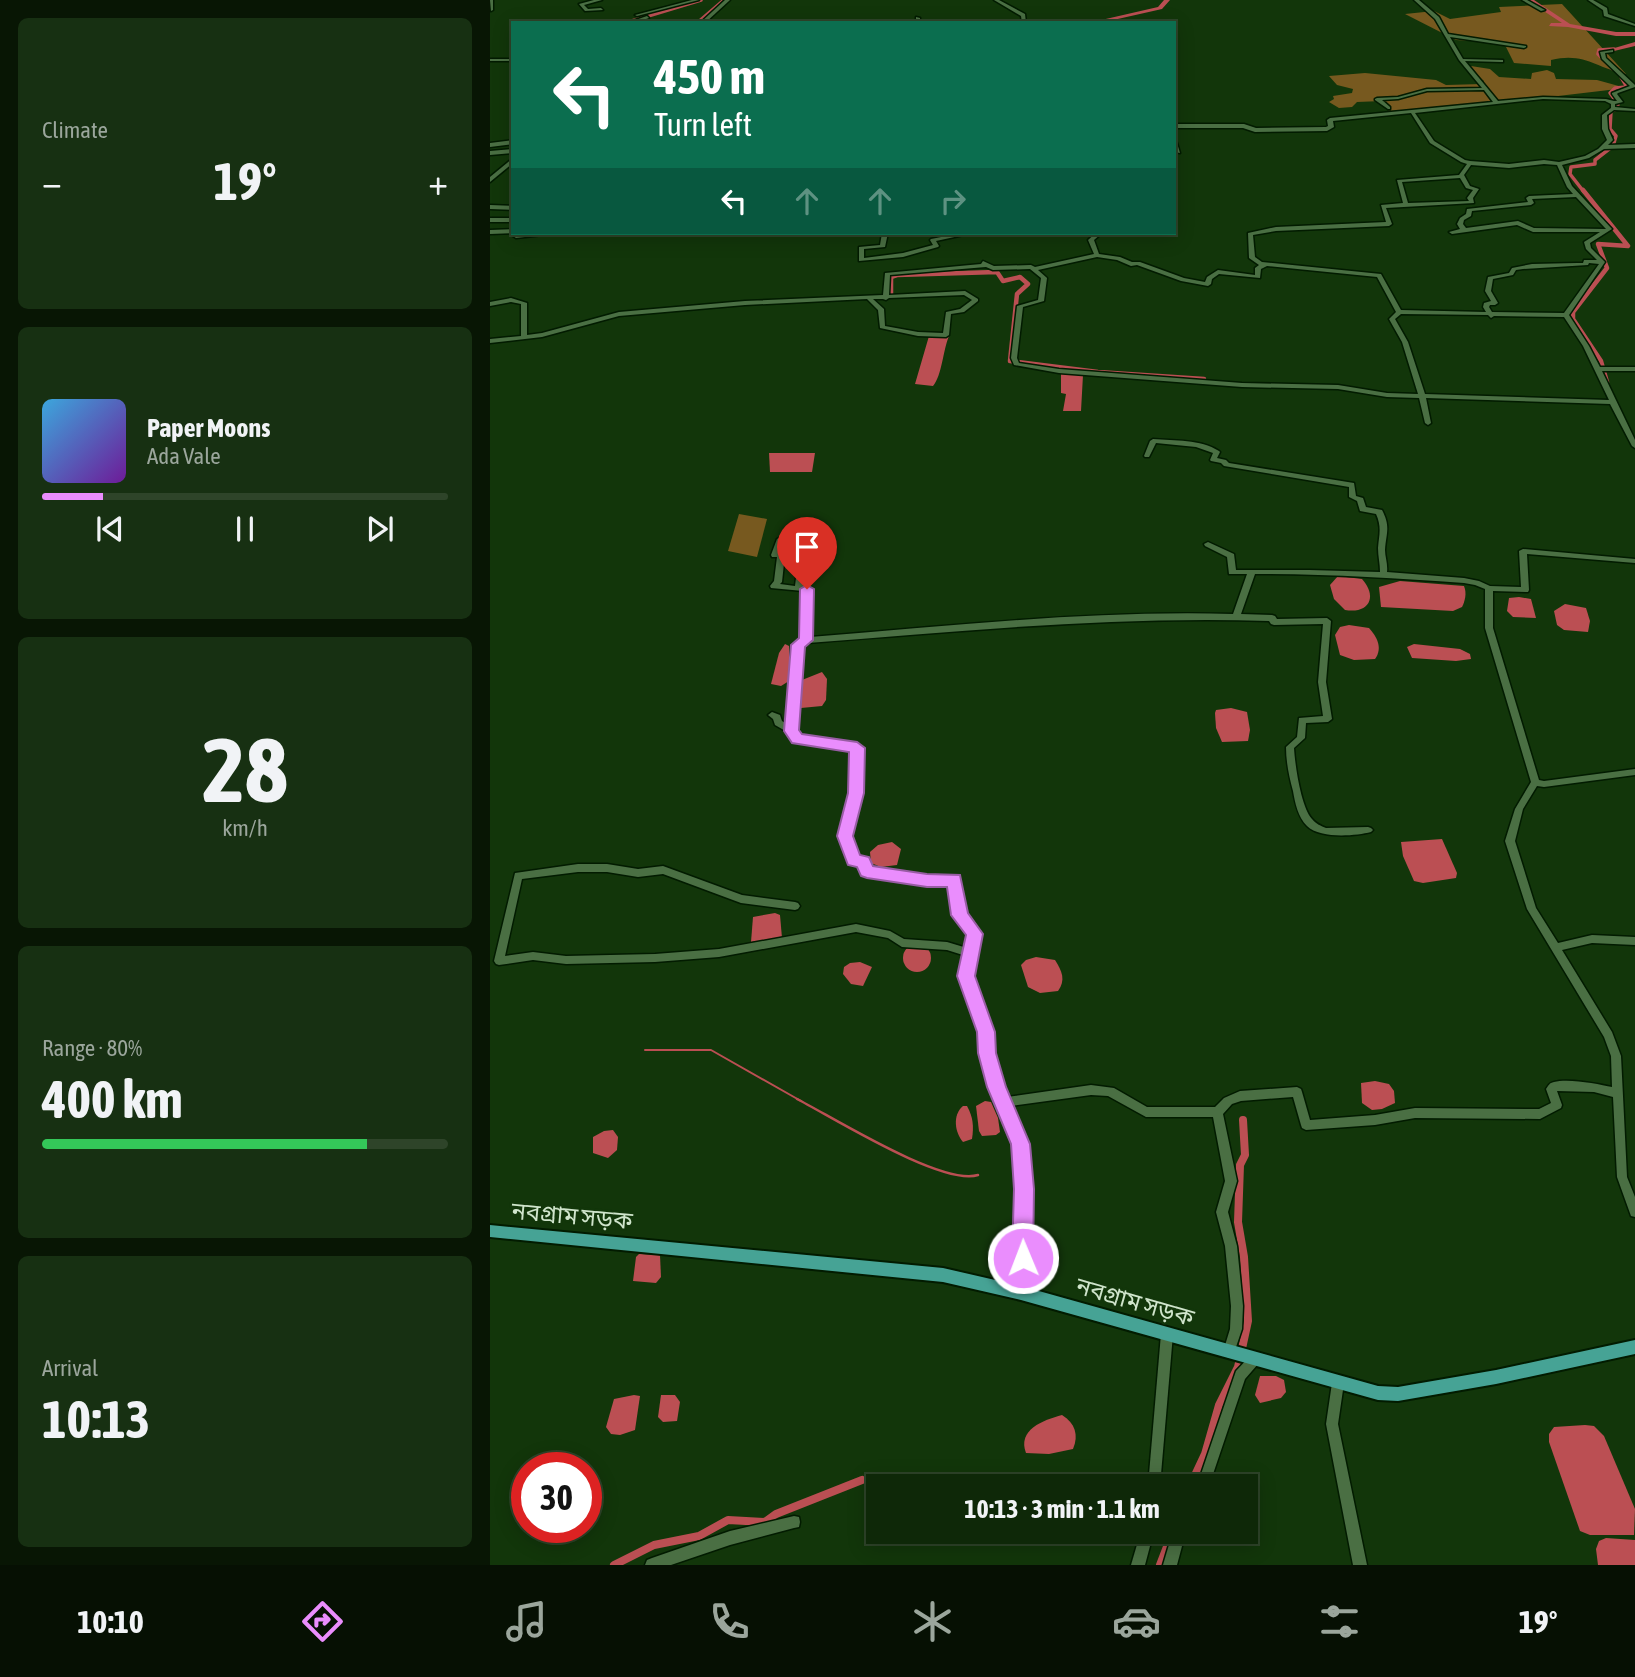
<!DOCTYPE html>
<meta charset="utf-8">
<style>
:root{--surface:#0e2808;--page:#173012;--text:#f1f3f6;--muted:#9ba69c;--line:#2e4429;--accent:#ea8dfd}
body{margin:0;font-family:"Asap Condensed","Noto Sans Bengali",sans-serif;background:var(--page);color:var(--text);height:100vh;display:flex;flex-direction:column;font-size:26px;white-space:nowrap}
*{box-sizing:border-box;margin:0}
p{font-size:23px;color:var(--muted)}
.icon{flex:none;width:38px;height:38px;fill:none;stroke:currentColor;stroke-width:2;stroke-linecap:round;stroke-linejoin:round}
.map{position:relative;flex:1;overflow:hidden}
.details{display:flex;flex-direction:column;gap:18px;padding:18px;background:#081604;width:490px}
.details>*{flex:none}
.guide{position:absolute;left:21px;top:21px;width:665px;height:214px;border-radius:0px;box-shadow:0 4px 18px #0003,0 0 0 2px var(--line);background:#0b6e4f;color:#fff;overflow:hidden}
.speed{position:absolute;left:21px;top:1452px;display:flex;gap:14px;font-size:35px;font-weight:700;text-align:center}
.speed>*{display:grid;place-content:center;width:91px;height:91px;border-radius:50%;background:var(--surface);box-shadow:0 4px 18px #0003,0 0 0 2px var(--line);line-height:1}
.speed .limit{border:10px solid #d22;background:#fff;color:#111}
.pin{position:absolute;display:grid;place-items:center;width:60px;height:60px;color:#fff;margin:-72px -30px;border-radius:50% 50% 50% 0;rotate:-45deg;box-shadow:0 0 7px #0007}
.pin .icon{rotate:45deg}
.me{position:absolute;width:77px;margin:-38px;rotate:359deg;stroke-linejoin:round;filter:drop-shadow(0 0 5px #0008)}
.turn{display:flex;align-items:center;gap:24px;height:147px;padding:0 28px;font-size:32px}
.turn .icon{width:91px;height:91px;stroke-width:2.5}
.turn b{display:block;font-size:49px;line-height:60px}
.lanes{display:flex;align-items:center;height:66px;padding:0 28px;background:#0003;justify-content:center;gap:35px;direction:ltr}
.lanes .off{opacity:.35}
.big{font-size:52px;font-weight:700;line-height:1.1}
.details .widget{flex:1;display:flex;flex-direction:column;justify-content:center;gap:10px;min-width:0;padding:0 24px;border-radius:10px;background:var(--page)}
.details .dial{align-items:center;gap:0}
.dial b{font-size:91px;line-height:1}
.song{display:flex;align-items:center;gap:21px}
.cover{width:84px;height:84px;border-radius:10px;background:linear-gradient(135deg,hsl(200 70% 55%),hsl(280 70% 35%))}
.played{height:7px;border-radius:4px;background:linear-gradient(90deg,var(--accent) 15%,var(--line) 15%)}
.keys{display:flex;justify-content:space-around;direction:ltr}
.heat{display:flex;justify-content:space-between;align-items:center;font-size:38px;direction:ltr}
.charge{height:10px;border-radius:5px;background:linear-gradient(90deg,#34c759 80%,var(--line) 0)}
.trip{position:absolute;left:376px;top:1474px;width:392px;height:70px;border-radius:0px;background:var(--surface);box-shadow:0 4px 18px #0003,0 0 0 2px var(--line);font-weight:700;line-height:70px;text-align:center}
.tabs{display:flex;height:112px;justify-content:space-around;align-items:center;background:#061003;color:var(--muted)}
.tabs .icon{width:49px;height:49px}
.tabs .active{color:var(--accent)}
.tabs b{font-size:32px;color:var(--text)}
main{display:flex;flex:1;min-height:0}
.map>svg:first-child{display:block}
.forest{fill:#77591f}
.water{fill:#bb4f53}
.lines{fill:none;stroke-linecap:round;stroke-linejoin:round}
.stream-far1{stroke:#bb4f53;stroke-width:2}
.stream{stroke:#bb4f53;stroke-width:2.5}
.canal-far2{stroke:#bb4f53;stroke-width:3.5}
.canal-far1{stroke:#bb4f53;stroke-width:4.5}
.canal{stroke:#bb4f53;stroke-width:8}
.river{fill:#bb4f53;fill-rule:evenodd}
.minor-casing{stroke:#021b00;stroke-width:3}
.major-casing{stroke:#021b00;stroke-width:4}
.minor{fill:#4a6f43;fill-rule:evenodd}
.major{fill:#46a395;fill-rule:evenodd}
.route{fill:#ea8dfd;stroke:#985ca4;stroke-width:2}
.labels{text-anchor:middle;stroke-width:5;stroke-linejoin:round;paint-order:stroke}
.near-street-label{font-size:24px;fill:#d0e5cc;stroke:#12360a}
</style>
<main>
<section class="details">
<div class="widget"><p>Climate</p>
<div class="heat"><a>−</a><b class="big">19°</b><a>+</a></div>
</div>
<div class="widget">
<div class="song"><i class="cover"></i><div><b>Paper Moons</b><p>Ada Vale</p></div></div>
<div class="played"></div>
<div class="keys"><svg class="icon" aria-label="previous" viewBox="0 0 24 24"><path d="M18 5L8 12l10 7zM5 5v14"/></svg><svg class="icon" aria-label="pause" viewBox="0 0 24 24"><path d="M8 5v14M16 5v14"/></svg><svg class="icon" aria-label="next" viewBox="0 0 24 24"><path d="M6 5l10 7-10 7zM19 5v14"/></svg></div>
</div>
<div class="widget dial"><b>28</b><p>km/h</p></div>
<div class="widget"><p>Range · 80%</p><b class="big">400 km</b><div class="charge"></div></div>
<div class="widget"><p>Arrival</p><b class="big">10:13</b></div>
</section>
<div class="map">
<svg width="1145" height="1565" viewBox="0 0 1145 1565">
<rect width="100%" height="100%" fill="#12360a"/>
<g class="forest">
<path d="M1072 4 1136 74C1105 68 1095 52 1061 60V66L1024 63 1014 43 966 40 915 14 944 11 960 19 1011 12 1009 7Z"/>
<path d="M981 66 1000 69 1009 77 1041 79 1042 73 1057 70 1064 73 1066 79 1107 80 1136 88 965 108 899 111 892 101 867 102 862 107 849 108 839 102 844 99 843 96 862 93 863 89 847 85 839 76 875 73 946 80 956 85 992 84 994 81 983 72Z"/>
<path d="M249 514 277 519 267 557 238 551Z"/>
</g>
<g class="water">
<path d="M439 336H459C453 350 452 376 443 386L425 384Z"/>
<path d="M571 372 593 375 591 411H573L576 394 571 393Z"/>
<path d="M279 453H325L322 472H280Z"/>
<path d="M848 576 872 579C888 597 879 614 855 610L844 599 840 585Z"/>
<path d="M910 581 974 586C977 593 975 601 972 607L963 611 891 607 889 587Z"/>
<path d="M1029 597 1041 599 1046 618 1023 617 1017 611 1019 598Z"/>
<path d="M1075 604 1096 608 1100 621 1098 632 1074 630 1067 625 1064 611Z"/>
<path d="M859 625 879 628C887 637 893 648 885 659L864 660 850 655 845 635 850 627Z"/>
<path d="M295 644 299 646V681L291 686 281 684 289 653Z"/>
<path d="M924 644 970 649 980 654 981 659 966 661 922 658 917 647Z"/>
<path d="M332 672 337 679 336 700 332 706 311 708 312 680Z"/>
<path d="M741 708 757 712 760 730 758 741 732 742 726 728 725 713 726 710Z"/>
<path d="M952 839 967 873 966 878 933 883 924 881 913 856 911 842Z"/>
<path d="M402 842 411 849 407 865 391 867 381 863 380 852 388 845Z"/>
<path d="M285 913 290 915 292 938 261 942 263 917Z"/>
<circle cx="427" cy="958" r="14"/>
<path d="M546 957 565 960C572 971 576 980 568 991L550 993 538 987 531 965 536 960Z"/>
<path d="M370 962 382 967 373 986 361 984 353 974 354 967 360 963Z"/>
<path d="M885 1081 899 1084 904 1091 905 1103 892 1109 882 1110 872 1103 871 1083Z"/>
<path d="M495 1101 501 1102 508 1118 510 1132 506 1135 492 1136 489 1131 486 1106Z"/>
<path d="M473 1106H477C483 1117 484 1126 482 1139L473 1142C465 1133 462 1115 473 1106Z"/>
<path d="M123 1130 128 1137 127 1150 118 1158 103 1153V1137L114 1131Z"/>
<path d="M149 1254 170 1255 171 1277 166 1283 143 1281 146 1257Z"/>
<path d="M770 1376H786L794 1380 796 1392 791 1398 770 1403 765 1395Z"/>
<path d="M144 1395 150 1396 145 1430 130 1435 121 1434 116 1427 124 1399Z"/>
<path d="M171 1395H185L190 1402 187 1421 173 1422 168 1417Z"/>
<path d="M572 1415C585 1423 589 1435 583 1449L559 1454 536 1453C527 1430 553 1420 572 1415Z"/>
<path d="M1095 1425 1104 1426 1114 1436 1145 1509 1144 1535H1100L1090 1531 1059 1442V1434L1064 1427Z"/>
<path d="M1116 1538 1145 1540V1565H1108L1106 1549 1109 1541Z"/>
</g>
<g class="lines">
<path class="stream-far1" d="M155 1050H221L311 1101"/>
<path class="stream" d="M307 1099C344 1118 452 1186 488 1175"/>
<g class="canal-far2">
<path d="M135 23 211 0"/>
<path d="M207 23 234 0"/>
<path d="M1123 69 1108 54 1109 50 1124 49"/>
<path d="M1094 192 1080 174 1081 167 1105 164V160L1123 146 1126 136 1120 129 1121 111 1127 109 1128 104 1120 93 1125 88 1137 87 1131 77"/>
</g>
<g class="canal-far1">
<path d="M1093 190 1138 246 1108 244 1117 268 1083 312V319L1111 361 1117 382"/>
<path d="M401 295V277L407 275 507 272 513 281 530 277 538 284 527 294 520 361 608 372 714 379"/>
</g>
<g class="canal">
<path d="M700 1486 715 1454 729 1405 748 1367 758 1321 754 1257 748 1222 750 1165 755 1155 753 1120"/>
<path d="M124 1565 164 1545 209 1536 238 1520 275 1522 286 1514 372 1480"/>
<path d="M670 1565 683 1531"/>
</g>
<g class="river">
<path d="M674 0H680L672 9 610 23 607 21 668 7Z"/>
<path d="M1037 0H1044L1080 24 1126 32H1145V36H1126L1078 27 1059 26 1061 23H1072Z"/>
<path d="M1145 42V46L1124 51 1121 49Z"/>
</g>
<defs>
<g id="minor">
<path d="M0 0H3V10L1 11Z"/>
<path d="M104 0H112L94 5 98 9 111 8 113 10 95 11 89 4Z"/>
<path d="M202 0H209L147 16 145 15Z"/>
<path d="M235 0H240L215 23H210Z"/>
<path d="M504 0H509L535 14 536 23H532L531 16Z"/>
<path d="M924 0H929L949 17 958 34 1036 46V47L1034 48 960 37 973 59 1013 60V62H1011L975 61 1008 101 1053 97 1116 99 1124 101H1127L1122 94V93L1140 86 1112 59 1110 52 1123 50V52L1115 53 1116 58 1145 85V87L1128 93 1127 94 1133 102 1125 104V107L1145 109V111L1124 110 1117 115 1118 129 1123 140 1118 145 1145 144V148L1114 149 1099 158 1072 165 1082 186 1122 229 1100 243 1101 248 1115 262 1079 315 1099 346 1110 367H1145V371H1112L1145 440V448L1142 446 1120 404 936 398 941 423 938 425 935 423 929 398 897 397 848 389 752 387 569 373 524 365 521 358 527 306 548 300 551 278 540 269 503 270 496 267 400 275 399 295 475 291 488 299V301L474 312 461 314 459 335 456 337 428 336 390 328 388 310 377 299 255 305 129 316 52 337 0 343V339L31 336V304L21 302 0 306V302L21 298 37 303V335L52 333 129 312 255 301 393 295 395 273 491 264 493 261 504 266 541 265 545 267 604 254 598 240 606 233H612L604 240 609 254 630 257 642 262H650L694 278 715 282 717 277 728 270 765 275V268L769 265 759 258 758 233 786 227 896 222 891 205 913 203 907 180 969 175 977 164 971 162 940 143 921 113 843 121 844 127 837 131 765 132 753 128H684V124H754L766 128 836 127 838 126 837 120 840 118 1003 102 994 90 937 91 908 99 892 100 900 107V109H898L885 100V99L887 98 908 97 937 89 992 88 969 60 945 19ZM1053 99 1115 101 1121 104V108L1112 115V129L1117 140 1108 149 1095 156 1069 162 1054 160 1019 164 980 161 975 160 944 141 925 113ZM1054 164 1067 165 1077 187 1083 194 1039 196 1036 198 1038 202 977 209 976 214 970 218 967 224 970 229 959 232 962 234 1027 225 1043 232H1110L1094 242 1096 249 1107 260H1094L1093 263H1087L1042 264 1022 268 1019 273 998 277 995 291 1001 301 994 303 993 307 996 312 911 310 891 274 772 262 765 257 763 235 786 231 899 226 902 224 896 208 984 203 983 198 989 189 980 186 974 175 981 165 1019 168ZM970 178 976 188 983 190 977 198 979 201 918 203 912 182ZM1086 197 1116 229 1044 228 1028 221 976 228 973 224 974 220 981 216 982 211 1041 205 1044 203 1042 199ZM607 257 627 260 641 266 647 265 691 281 718 286 721 284 722 279 729 274 770 278 771 269 777 266 887 277 906 312 899 319 912 342 928 394 897 393 848 385 752 383 569 369 529 363 527 358 533 307 554 301 557 278 548 270ZM1099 263 1109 264 1074 313 1002 312 999 307 1000 305H1005L1008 303 1001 291 1003 279 1023 275 1026 270 1033 269 1098 265ZM474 295 482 300 470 309 456 312 453 333 428 332 395 326 394 309 383 299H393L396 300 399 298ZM911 314 998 315 1001 318 1004 316 1074 317 1093 346 1119 400 935 394 918 342 905 319Z"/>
<path d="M1032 0H1037L1055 10 1051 11Z"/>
<path d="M1098 0H1103L1117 8 1118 14 1145 24V26L1114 16 1113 10Z"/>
<path d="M157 16 159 18 144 23H137Z"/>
<path d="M426 17 430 18V23H426Z"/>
<path d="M592 22H595V23H590Z"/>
<rect x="0" y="59" width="23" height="2"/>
<path d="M23 140V144L0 147V143Z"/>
<path d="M684 142 687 143 690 153 685 152Z"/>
<path d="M23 149V153L0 155V151Z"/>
<path d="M23 158V163L0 182V177Z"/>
<path d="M0 205 23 206V210L0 209Z"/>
<rect x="0" y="218" width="23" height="4"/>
<path d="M23 229V233L0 234V230Z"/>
<path d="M25 233H31L30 234 56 233 53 235 26 238 23 236Z"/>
<path d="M392 233H398L395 247 374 249V258L413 253 443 245 440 240 441 239 472 233H483L446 241 449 246 448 247 413 257 369 261V247L390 245Z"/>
<path d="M663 439C685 441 710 439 729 451L730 452 727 458 736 460 739 463 864 483 866 496 873 498 876 507 892 510C901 527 896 533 895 550 895 557 898 564 897 572L974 578 989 581 1000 586 1031 587 1029 551 1033 549 1145 559V563L1037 554 1039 590 1038 592 1003 591V628L1049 780 1054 781 1145 769V775L1054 787 1047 786 1033 809 1025 841 1046 908 1068 943 1102 935 1145 937V945L1102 943 1072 950 1122 1032 1131 1056 1137 1177 1145 1197V1217L1141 1216 1127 1177 1123 1097 1104 1092 1067 1091 1072 1105 1071 1108 1050 1119 925 1118 885 1125 816 1130 812 1128 811 1125 803 1097 751 1101 742 1104 733 1114 747 1181 738 1212 747 1246 753 1306 752 1329 743 1356 739 1358 735 1356 733 1352 740 1329 741 1306 735 1246 726 1212 735 1181 723 1117H656L618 1096 601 1095 521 1106 536 1144 540 1189 537 1293 535 1297 531 1299 527 1297 525 1293 528 1189 526 1144 510 1106 507 1102 508 1100 497 1073 491 1032 471 976 476 956 457 950 412 947 398 938 366 932 229 957 165 962 76 964 43 960 9 965 6 964 4 961 25 873 88 864H117L148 869 173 866 252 895 305 902 308 903 310 906 308 909 305 910 251 903 173 874 148 877 117 872H88L32 879 15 956 43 952 76 956 165 954 229 949 366 924 400 931 414 939 457 942 477 948 480 935 465 915 460 884 437 885 377 875 374 874 370 865 361 863 350 836 362 793 363 750 304 741 299 733 285 725 283 719 278 715 282 712 290 715 292 721 298 725 304 645 312 639 313 591 281 588 280 586 284 581 287 557H282L281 555 287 539 291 537 337 538 341 540 337 563 316 564 313 586 320 587 321 589 320 637C461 626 602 610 743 614L757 574H739L737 557 715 546 714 544 718 542 744 554 746 570H819L890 572C890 564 888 556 888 548 889 535 892 527 886 514L870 511 867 501 859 497V487L734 466 731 463 721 461 720 460 723 453 706 447 666 443 659 457H655L654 456 660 441ZM294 541 333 542 331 559 312 560 308 562 305 586 290 584 292 582 295 554 290 552ZM765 574C835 574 904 578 974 583L985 585 995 589V628L1041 782 1025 809 1015 841 1037 909 1114 1037 1121 1056 1122 1087C1109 1084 1078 1078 1064 1082 1059 1083 1059 1085 1056 1089L1061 1103 1049 1109 925 1108 885 1115 820 1120 812 1092 811 1089 807 1087 750 1091 734 1098 725 1107H657L624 1088 601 1085 517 1097 507 1073 501 1032 481 976 490 934 475 914 469 880 467 877 464 876 437 877 380 868 376 859 368 857 360 836 370 793 371 748 367 745 310 736 306 731 312 646 318 643C472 631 625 616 779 621L781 624 784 625 833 624 828 682 833 716 809 718 807 737 796 747C796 762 799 776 803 791 805 803 808 817 817 826 830 839 865 836 881 832L883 830 881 828 878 827 836 828C831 826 826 824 822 819 811 807 805 765 804 748L815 738 816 723 838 722 842 719 836 682 841 621 837 618 787 619 785 616 782 615 751 614Z"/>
<path d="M677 1328 681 1330 683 1334 670 1486H658L671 1334 673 1330Z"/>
<path d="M764 1354 768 1356 770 1360 768 1364 755 1379 719 1486H707L746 1371 760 1356Z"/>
<path d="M848 1377 852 1379 854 1383 848 1424 877 1565H863L836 1424 842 1383 844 1379Z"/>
<path d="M304 1516 309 1517 310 1522 309 1527 304 1528 240 1545 181 1565H155L157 1560 162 1558 240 1531Z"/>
<path d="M651 1531H664L655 1565H641Z"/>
<path d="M683 1531H696L687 1565H673Z"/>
</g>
<path id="major" d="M0 1225 453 1268 531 1286 888 1386 908 1387 1006 1370 1145 1340V1354L1006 1384 908 1401 888 1400 531 1300 453 1282 0 1237Z"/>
</defs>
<use href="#minor" class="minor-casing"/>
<use href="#major" class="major-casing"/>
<use href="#minor" class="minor"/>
<use href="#major" class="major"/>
</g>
<path class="route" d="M317 585 324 589 323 640 315 647 309 730 312 734 367 742 375 748 374 793 363 836 370 855 379 857 383 866 437 874 470 875 478 913 493 934 485 976 505 1032 506 1053 516 1087 540 1144 544 1189 543 1258 540 1265 533 1268 525 1265 522 1258 524 1189 521 1144 497 1087 488 1053 487 1032 467 976 476 935 461 915 457 887H437L377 878 371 876 367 867 358 865 347 836 358 793 359 752 302 743 294 731 301 645 309 638 310 589Z"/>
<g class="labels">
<g class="near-street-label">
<text transform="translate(82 1216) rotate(5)" y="8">নবগ্রাম সড়ক</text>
<text transform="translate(645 1302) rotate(16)" y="8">নবগ্রাম সড়ক</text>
</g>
</g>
</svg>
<div class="speed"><div class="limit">30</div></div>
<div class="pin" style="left:317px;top:589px;background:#d93025"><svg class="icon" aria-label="arrive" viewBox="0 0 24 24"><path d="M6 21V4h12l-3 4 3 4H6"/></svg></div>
<svg class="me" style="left:533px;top:1258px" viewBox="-20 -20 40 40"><circle r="17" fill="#ea8dfd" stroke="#fff" stroke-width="3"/><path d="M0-11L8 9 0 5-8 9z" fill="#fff"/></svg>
<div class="trip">10:13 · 3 min · 1.1 km</div>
<div class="guide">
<div class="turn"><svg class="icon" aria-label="left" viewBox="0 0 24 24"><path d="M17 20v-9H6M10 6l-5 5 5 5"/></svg><div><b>450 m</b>Turn left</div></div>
<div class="lanes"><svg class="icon" aria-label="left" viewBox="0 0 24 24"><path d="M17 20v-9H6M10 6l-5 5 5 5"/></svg><svg class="icon off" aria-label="ahead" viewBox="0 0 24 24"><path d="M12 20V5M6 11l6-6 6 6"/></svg><svg class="icon off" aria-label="ahead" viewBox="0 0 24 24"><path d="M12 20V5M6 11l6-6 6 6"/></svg><svg class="icon off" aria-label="right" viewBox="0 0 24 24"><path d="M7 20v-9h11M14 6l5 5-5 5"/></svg></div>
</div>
</div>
</main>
<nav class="tabs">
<b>10:10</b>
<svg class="icon active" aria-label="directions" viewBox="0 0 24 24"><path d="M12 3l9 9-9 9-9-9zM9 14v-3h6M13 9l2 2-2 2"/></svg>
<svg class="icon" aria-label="music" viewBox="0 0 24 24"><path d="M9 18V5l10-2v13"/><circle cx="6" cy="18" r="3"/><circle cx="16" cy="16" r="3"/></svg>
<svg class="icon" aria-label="phone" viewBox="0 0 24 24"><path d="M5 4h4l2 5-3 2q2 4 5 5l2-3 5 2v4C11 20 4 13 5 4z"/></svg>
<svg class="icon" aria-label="climate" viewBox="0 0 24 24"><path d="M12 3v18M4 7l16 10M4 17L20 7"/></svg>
<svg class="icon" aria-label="car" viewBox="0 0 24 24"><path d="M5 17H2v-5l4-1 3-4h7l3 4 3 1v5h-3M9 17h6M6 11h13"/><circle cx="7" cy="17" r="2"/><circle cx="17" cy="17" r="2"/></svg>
<svg class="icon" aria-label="filters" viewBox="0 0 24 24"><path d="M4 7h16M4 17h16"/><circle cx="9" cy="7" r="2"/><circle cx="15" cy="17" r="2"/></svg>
<b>19°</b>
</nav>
